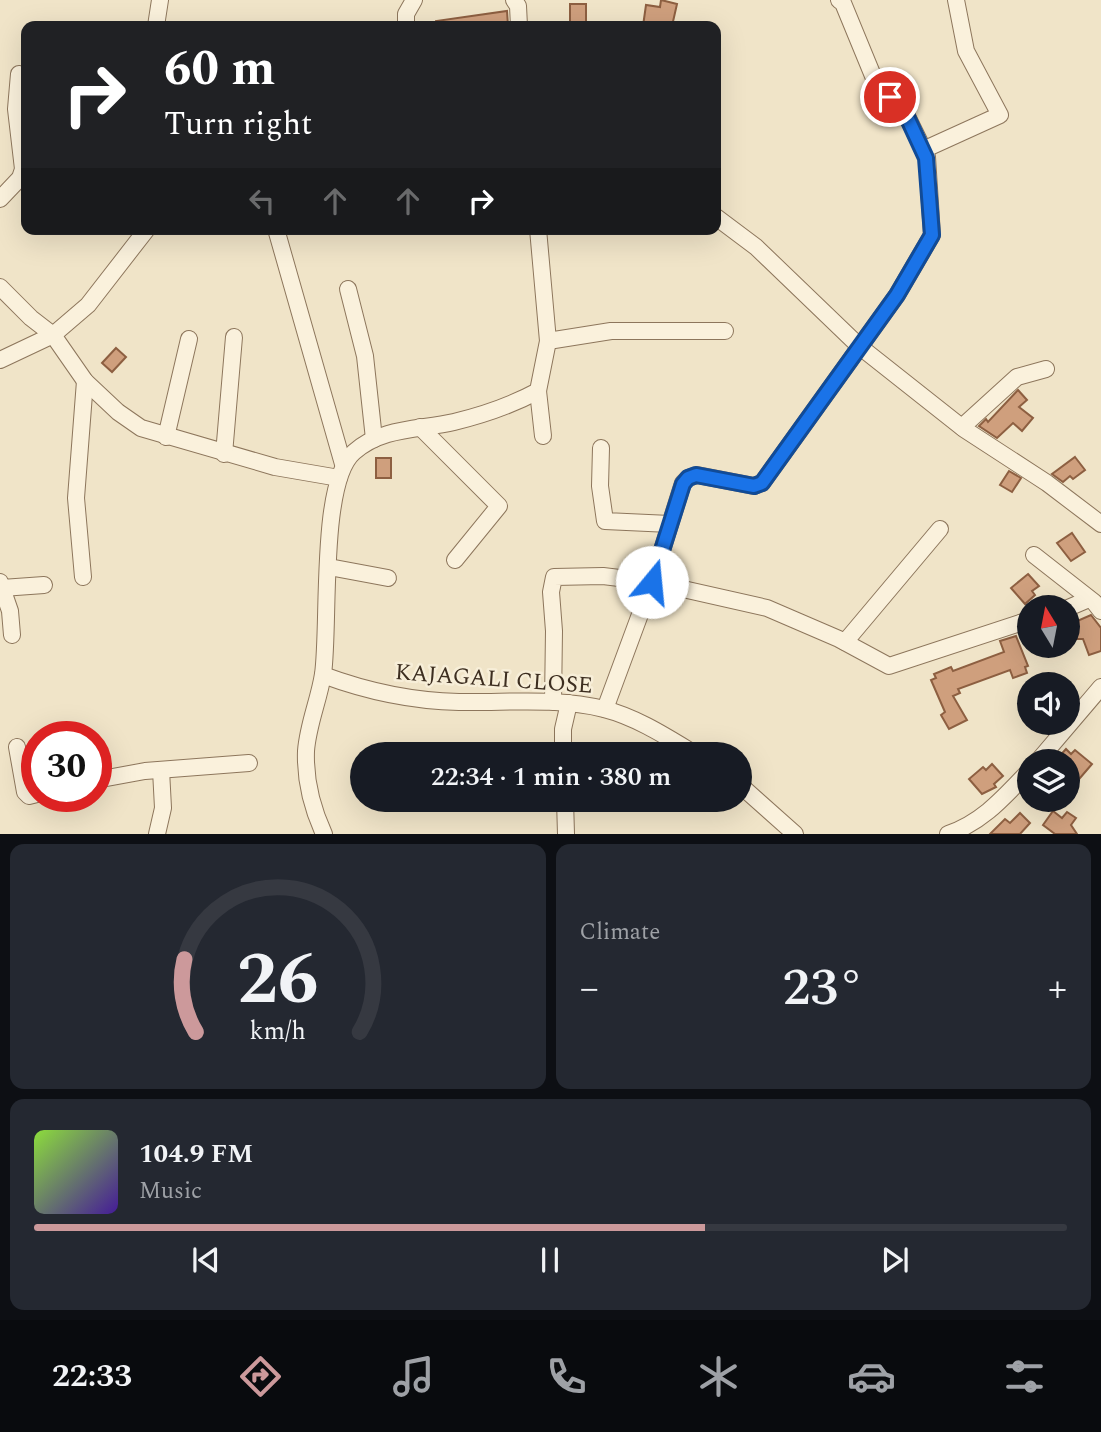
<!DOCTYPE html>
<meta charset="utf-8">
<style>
:root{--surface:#171b24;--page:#242831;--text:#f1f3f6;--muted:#9ea1a6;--line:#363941;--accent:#cc999b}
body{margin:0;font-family:Spectral,serif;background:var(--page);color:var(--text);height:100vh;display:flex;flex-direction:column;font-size:26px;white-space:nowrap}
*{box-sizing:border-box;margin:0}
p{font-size:23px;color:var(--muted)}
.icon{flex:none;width:38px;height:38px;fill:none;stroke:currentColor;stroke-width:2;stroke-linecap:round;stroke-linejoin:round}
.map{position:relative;height:834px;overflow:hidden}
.panel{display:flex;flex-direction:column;gap:10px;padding:10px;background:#0d0f14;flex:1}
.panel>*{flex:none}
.banner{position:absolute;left:21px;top:21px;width:700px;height:214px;border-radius:14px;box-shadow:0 7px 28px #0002;background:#202124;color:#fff;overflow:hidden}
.needle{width:46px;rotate:350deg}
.controls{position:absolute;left:1017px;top:595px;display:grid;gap:14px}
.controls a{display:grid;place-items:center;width:63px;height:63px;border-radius:50%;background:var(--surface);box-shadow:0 7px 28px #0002;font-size:35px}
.speed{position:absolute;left:21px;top:721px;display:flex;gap:14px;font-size:35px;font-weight:700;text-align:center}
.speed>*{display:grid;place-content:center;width:91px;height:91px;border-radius:50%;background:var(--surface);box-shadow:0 7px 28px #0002;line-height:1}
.speed .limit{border:10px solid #d22;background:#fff;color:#111}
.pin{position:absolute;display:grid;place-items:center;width:60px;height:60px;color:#fff;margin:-30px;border:4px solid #fff;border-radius:50%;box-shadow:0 2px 7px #0007}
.me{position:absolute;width:77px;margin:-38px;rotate:17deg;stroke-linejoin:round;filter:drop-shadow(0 0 5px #0008)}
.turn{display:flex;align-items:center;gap:24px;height:147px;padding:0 28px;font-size:32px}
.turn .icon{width:91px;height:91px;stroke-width:2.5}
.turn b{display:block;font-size:49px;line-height:60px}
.lanes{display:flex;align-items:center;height:66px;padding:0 28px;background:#0003;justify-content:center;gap:35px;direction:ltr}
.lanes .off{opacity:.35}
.big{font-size:52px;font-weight:600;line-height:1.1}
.panel .card{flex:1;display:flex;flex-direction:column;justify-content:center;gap:10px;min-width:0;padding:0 24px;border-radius:14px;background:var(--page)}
.panel .dial{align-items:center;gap:0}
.dial svg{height:182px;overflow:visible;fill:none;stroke:var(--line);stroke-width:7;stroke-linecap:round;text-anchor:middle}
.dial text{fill:var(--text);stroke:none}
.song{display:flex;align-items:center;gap:21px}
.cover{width:84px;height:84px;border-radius:10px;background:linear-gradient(135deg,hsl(90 70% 55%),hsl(260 70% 35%))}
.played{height:7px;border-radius:4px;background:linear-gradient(90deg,var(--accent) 65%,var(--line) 65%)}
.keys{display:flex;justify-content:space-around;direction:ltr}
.heat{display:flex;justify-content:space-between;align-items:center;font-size:38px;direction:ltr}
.panel .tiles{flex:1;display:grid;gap:10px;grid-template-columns:1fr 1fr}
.card:last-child{grid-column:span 2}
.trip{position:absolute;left:350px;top:742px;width:402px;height:70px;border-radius:35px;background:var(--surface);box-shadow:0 7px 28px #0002;font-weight:600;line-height:70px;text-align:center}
.tabs{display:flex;height:112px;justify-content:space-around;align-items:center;background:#090b0e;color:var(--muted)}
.tabs .icon{width:49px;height:49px}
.tabs .current{color:var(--accent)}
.tabs b{font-size:32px;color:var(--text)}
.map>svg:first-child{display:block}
.building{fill:#cf9f7d;stroke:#8d5f41;stroke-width:2}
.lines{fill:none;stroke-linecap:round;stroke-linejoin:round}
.minor-casing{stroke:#8d765c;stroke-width:18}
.minor{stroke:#faf1dc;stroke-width:16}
.route-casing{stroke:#114b97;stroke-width:18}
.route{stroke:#1a73e8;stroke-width:12}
.labels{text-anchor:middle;stroke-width:5;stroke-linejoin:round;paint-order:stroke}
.street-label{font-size:23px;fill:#3d2e20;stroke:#f7eed8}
</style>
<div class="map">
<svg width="1101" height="834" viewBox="0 0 1101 834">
<rect width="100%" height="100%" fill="#f0e4c8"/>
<g class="building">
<path d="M661 0 677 4 672 26H643L646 5 660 7Z"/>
<rect x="570" y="4" width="16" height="18"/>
<path d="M507 11 508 26H436V21Z"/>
<path d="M116 348 126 357 112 372 102 363Z"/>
<path d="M1018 390 1027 400 1019 407 1033 418 1022 431 1013 423 997 438 979 426 986 419 988 422Z"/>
<path d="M1075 457 1085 470 1073 479 1070 476 1063 482 1052 474Z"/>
<rect x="376" y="458" width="15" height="20"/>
<path d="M1009 471 1021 478 1012 492 1000 485Z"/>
<path d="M1072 533 1085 552 1071 561 1057 543Z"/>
<path d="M1028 574 1039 586 1032 591 1035 595 1025 604 1011 588Z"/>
<path d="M1091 615 1101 628V651L1089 655 1083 639H1074L1068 625Z"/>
<path d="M1016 636 1028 666 1025 667 1027 673 1013 678 1010 670 958 689 960 693 953 696 967 720 949 729 941 715 945 712 931 680 936 678 934 674 951 667 953 671 1004 652 1000 641Z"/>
<path d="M1066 749 1071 754 1075 750 1092 764 1074 785 1068 779V761H1055Z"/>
<path d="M992 764 1003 776 994 784 996 787 982 794 969 779 983 767 986 770Z"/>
<path d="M1053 811 1062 818 1067 812 1076 818 1071 825 1077 834H1055L1043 825Z"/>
<path d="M1020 813 1030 823 1020 834H990L1005 819 1010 823Z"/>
</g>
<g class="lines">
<defs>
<g id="minor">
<path d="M514 0 518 6 519 26"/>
<path d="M156 26 160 0"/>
<path d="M406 26V14L414 0"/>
<path d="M923 150 1000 115 966 51 956 0"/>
<path d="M0 199 20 178 23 169 16 109 19 74"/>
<path d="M716 217 756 247 859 346 964 429 1047 483 1101 524"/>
<path d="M276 229 343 464"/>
<path d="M0 287 31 318 53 335 85 381 118 412 141 428 275 467 339 478"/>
<path d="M348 289 365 356 374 439"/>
<path d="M548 341 611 331H725"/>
<path d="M0 360 53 335 88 305 147 229"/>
<path d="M538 391 543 436"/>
<path d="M420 427 499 506 455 560"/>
<path d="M962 427 1017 377 1046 369"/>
<path d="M166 437 189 339"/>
<path d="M601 448 600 486 605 521 670 524"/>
<path d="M224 454 234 337"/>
<path d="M1034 555 1094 602 1101 611"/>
<path d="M329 567 388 578"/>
<path d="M83 577 76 498 85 381"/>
<path d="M0 582 10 611 12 635"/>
<path d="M2 588 44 585"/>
<path d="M1068 608 1089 599"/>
<path d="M845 642 940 529"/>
<path d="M323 675C366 691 413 701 459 702 507 703 556 697 604 709 636 717 667 737 695 754"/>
<path d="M553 702 554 631 551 592 554 577 603 576 652 582 767 608 839 639 889 666 1029 620"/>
<path d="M605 709 652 582 683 483 688 478 697 475 754 486 762 483 897 295 932 235 927 157 902 106 878 88 843 3 839 0"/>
<path d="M17 747 25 792 29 796 37 794"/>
<path d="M563 754V729L569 703"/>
<path d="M1038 761 1101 687"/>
<path d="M96 780 145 771 249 763"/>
<path d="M740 785 795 834"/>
<path d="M565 800 566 834"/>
<path d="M157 834 163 808 161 770"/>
<path d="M324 834C312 808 305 779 306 751 308 724 319 700 323 674 330 625 319 482 354 452 382 427 420 430 454 422 483 415 512 405 538 391L548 341 538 229"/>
<path d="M948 834C983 822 1004 797 1029 771"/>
</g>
</defs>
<use href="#minor" class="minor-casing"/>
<use href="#minor" class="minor"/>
</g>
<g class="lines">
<defs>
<path id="route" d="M652 582 683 484 688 478 696 475 754 486 762 483 897 295 932 235 926 158 902 106 890 97"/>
</defs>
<use href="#route" class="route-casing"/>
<use href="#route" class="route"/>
</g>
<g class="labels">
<g class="street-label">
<text transform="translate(494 678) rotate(4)" y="8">KAJAGALI CLOSE</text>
</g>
</g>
</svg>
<div class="controls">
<a><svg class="needle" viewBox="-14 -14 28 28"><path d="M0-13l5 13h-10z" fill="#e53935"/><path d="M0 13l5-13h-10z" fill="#9ea1a6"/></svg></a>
<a><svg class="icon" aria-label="sound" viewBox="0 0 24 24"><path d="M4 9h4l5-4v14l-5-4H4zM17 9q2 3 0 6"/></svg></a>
<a><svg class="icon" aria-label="layers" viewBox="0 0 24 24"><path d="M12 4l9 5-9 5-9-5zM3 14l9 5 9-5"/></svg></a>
</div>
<div class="speed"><div class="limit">30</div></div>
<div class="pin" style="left:890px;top:97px;background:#d93025"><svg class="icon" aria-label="arrive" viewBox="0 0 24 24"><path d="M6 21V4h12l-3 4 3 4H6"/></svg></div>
<svg class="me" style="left:652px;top:582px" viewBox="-20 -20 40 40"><circle r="19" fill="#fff"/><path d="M0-13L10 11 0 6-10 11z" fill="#1a73e8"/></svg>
<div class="trip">22:34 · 1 min · 380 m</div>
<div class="banner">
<div class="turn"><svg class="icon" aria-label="right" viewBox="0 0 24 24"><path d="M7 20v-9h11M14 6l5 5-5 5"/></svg><div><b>60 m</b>Turn right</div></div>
<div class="lanes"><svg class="icon off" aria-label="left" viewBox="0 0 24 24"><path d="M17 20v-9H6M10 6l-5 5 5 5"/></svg><svg class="icon off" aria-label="ahead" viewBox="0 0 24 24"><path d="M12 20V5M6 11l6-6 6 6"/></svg><svg class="icon off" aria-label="ahead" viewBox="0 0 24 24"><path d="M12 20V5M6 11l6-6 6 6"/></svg><svg class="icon" aria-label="right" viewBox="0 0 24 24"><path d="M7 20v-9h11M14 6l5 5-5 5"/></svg></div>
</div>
</div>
<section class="panel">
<div class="tiles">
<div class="card dial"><svg viewBox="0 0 100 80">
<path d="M14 69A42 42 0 1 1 86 69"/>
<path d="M14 69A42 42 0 0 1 9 37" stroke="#cc999b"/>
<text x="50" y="56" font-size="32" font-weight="700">26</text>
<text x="50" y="72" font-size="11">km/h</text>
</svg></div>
<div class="card"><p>Climate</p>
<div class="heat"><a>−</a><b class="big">23°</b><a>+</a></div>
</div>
<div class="card">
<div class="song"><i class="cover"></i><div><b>104.9 FM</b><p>Music</p></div></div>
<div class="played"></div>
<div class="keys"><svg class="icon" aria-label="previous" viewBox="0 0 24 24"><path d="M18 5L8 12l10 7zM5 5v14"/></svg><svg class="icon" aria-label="pause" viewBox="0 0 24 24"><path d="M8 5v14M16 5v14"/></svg><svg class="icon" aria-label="next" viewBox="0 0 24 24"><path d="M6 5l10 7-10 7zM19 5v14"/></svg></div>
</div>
</div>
</section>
<nav class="tabs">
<b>22:33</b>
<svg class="icon current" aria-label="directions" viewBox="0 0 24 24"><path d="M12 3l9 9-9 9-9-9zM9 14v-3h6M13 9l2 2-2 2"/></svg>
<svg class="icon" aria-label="music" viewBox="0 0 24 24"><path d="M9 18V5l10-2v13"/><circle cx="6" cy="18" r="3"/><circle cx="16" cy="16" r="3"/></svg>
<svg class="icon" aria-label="phone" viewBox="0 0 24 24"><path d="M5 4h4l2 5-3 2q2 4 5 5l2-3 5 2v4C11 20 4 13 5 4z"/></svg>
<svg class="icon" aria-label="climate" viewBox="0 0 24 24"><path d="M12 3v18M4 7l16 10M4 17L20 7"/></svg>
<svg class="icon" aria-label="car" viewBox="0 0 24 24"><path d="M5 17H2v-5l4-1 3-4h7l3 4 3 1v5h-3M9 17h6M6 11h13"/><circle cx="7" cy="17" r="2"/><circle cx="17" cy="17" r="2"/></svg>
<svg class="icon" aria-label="filters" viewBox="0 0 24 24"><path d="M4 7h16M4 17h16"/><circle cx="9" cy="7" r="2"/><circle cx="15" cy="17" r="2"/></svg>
</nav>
